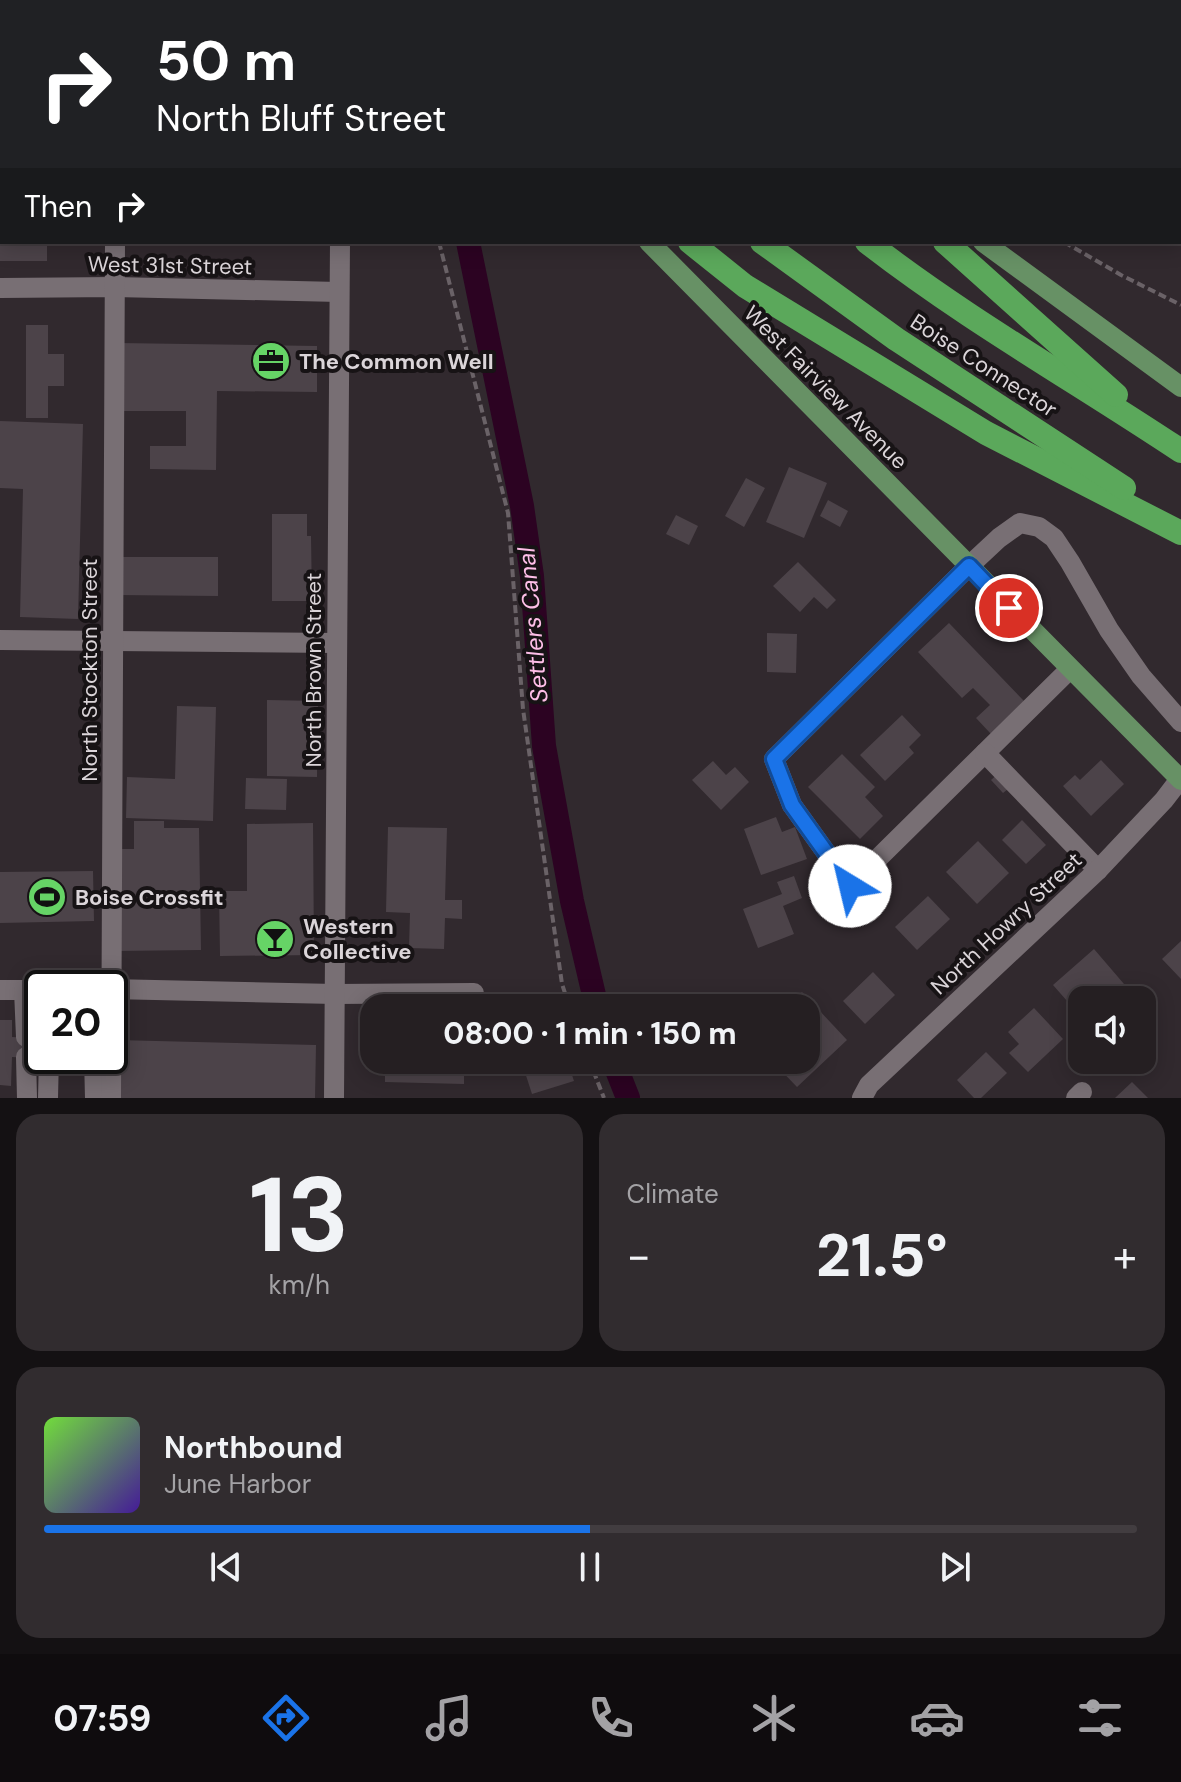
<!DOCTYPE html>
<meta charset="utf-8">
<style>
:root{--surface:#251f22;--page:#312c2f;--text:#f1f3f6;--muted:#a3a2a5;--line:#423d40;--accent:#1a73e8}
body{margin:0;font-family:"DM Sans",sans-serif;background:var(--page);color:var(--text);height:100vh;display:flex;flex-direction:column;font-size:30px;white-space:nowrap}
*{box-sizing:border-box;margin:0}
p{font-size:26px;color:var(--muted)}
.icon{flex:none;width:44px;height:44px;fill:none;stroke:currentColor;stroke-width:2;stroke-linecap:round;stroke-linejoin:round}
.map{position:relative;height:1098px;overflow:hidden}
.drawer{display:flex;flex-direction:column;gap:16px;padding:16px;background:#141113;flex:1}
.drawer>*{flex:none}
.guide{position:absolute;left:0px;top:0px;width:1182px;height:244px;box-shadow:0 4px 20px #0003,0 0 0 2px var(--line);background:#202124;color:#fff;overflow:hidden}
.buttons{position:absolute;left:1068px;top:986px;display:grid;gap:16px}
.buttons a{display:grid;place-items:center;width:88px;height:88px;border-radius:16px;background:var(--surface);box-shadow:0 4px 20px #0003,0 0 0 2px var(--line);font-size:40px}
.speed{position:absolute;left:24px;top:970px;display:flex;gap:16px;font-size:40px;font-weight:700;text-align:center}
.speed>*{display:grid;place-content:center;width:104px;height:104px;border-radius:50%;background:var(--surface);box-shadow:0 4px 20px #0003,0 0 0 2px var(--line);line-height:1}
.speed .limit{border:4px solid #111;border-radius:12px;background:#fff;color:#111}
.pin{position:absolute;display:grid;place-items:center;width:68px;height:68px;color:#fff;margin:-34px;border:4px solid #fff;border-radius:50%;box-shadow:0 2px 8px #0007}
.me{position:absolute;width:88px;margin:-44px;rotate:324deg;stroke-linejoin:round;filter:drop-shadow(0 0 6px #0008)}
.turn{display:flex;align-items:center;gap:28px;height:168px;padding:0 24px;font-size:36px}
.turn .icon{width:104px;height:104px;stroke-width:2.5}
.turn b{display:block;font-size:56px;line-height:68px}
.then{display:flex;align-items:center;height:76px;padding:0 24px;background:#0003;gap:16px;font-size:30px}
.big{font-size:60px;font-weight:800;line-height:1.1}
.drawer .widget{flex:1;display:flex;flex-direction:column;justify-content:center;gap:12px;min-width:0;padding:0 28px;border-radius:24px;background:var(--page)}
.drawer .dial{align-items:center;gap:0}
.dial b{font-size:104px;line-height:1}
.song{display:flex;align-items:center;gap:24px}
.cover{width:96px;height:96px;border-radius:12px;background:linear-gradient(135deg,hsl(100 70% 55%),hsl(260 70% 35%))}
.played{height:8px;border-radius:4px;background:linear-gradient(90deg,var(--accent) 50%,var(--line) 50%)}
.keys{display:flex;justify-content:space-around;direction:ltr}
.heat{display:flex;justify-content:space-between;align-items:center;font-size:44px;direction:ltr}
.drawer .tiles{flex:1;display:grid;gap:16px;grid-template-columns:1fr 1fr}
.widget:last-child{grid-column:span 2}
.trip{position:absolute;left:360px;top:994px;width:460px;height:80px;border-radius:24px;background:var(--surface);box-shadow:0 4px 20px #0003,0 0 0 2px var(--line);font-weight:800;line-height:80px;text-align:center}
.menu{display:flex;height:128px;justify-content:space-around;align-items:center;background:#0f0c0e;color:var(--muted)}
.menu .icon{width:56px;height:56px}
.menu .selected{color:var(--accent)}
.menu b{font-size:36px;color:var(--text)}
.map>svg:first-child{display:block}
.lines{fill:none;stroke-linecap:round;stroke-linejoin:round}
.canal{stroke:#2c0322;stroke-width:24}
.building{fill:#4c4349}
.path{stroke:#6a6267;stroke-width:4;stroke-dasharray:8 4;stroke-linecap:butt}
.minor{stroke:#786f74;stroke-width:20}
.major{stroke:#679165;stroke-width:20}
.highway{stroke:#5ba85b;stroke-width:24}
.route-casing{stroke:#114b97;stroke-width:20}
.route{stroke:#1a73e8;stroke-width:14}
.labels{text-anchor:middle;stroke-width:8;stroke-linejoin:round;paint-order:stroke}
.street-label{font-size:22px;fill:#dbd5d9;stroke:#171315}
.poi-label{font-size:22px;font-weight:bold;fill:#dbd5d9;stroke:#171315;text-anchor:start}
.water-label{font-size:24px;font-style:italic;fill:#fdbee7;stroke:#171315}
</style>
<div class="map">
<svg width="1181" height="1098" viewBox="0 0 1181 1098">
<rect width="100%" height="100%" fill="#31292e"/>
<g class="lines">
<g class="canal">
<path d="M468 242 522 506 532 576 544 746 572 901 597 1008"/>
<path d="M613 1060 628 1098"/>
</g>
</g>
<g class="building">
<rect x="0" y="242" width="47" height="19"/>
<path d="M224 242H268V246L224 245Z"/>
<path d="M26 325H48V354H64V386H48V418H26Z"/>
<path d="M118 343 317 346V392L217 391 216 470 150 469V446H186V411H118Z"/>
<path d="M0 421 83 424 78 619 20 617 23 489 0 488Z"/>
<path d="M789 467 827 483 804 538 766 522Z"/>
<path d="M746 478 765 488 744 527 725 516Z"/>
<path d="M828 500 848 511 840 527 820 516Z"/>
<path d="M272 514H307V536H311L312 601H272Z"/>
<path d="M676 515 698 526 689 545 666 534Z"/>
<path d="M118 557H218V596L117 595Z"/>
<path d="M798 562 836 600 827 609 814 597 800 612 773 586Z"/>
<path d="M949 623 1024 701 991 734 976 718 990 705 973 688 962 698 918 652Z"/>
<path d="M767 633 797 634 796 673 767 672Z"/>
<path d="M267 700 318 701 317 777 267 776Z"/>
<path d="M177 706 216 707 213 821 126 818 127 777 175 779Z"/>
<path d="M902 715 921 735 909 747 914 753 885 781 860 755Z"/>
<path d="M842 754 875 787 865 797 883 816 860 839 808 787Z"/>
<path d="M1101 760 1124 784 1091 816 1063 786 1075 775 1080 780Z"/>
<path d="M713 761 726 775 735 767 749 782 721 810 692 780Z"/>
<path d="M1000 772 1013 785 1003 793 991 780Z"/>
<path d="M246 778 287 779 286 810 245 809Z"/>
<path d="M776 817 782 832 795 827 807 859 761 875 744 829Z"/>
<path d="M1022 820 1046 845 1026 864 1002 840Z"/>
<path d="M134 821H164V828H199L201 950 114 951 112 849H134Z"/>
<path d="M313 823 314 955 220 956 219 891H247V824Z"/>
<path d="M388 827 447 828 445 900H462V919L445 918 444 949 409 948 410 913 386 912Z"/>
<path d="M978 841 1009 873 977 904 946 872Z"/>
<path d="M93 871 94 921 0 923V872Z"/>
<path d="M794 876 802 898 783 906 794 934 758 948 743 909 782 894 777 882Z"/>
<path d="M928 896 950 919 917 950 895 927Z"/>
<path d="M1181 941V979L1162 959Z"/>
<path d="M1094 949 1124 984 1106 1000H1082V1004L1075 1010 1053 985Z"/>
<path d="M873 972 895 995 865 1024 843 1001Z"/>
<path d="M802 992 847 1040 797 1087 771 1060H806V1008H785Z"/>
<path d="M1034 1008 1063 1039 1028 1072 1009 1053 1019 1044 1008 1032Z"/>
<path d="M0 1020H12V1037L34 1038 33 1058 12 1057 11 1086 0 1085Z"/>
<path d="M117 1040 316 1045 315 1098H116Z"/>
<path d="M986 1052 1007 1073 981 1098H974L957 1080Z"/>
<path d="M385 1060H464V1084L385 1082Z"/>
<path d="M521 1060H567L574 1081 532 1094Z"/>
<path d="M1132 1082 1148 1098H1115Z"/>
</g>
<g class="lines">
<g class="path">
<path d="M439 242 508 513 523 709 562 984 570 1008"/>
<path d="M1064 242 1121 275 1181 305"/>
<path d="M589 1060 604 1098"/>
</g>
<g class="minor">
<path d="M758 0 760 2"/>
<path d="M116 2V0"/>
<path d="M341 2V0"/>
<path d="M970 2 973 0"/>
<path d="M0 288 115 287 339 292"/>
<path d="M0 640 337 643"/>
<path d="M1070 669 850 886 792 805 774 759 969 566 999 538 1020 523 1039 527 1054 538 1070 562 1109 630 1141 676 1181 722"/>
<path d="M985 753 1098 870"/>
<path d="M110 989 335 994 474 993"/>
<path d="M0 990H42"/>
<path d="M24 990 26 1037"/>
<path d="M94 1056 95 1098"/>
<path d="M26 1057 27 1098"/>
<path d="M48 1098 49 1056"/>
<path d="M111 1098 115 242"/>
<path d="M334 1098 340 242"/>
<path d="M862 1098 869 1085 1098 870 1164 800 1180 779"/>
<path d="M1076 1098 1082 1092"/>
</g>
<g class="major">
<path d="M426 0 428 2"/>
<path d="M688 0 690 2"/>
<path d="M649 242 1181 780"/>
<path d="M983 242 1181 387"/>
</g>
<g class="highway">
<path d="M503 0 505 2"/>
<path d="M577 0 579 2"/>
<path d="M690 242 745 286 986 433 1181 533"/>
<path d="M762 242 896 339 1124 488"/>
<path d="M867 242C966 319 1076 381 1181 451"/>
<path d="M945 242 1116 395"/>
</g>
</g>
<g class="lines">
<defs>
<path id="route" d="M850 886 792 805 774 759 969 566 1009 608"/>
</defs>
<use href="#route" class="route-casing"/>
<use href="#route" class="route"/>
</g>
<defs>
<symbol id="office-disc" viewBox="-11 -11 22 22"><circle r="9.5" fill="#66d466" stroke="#171315"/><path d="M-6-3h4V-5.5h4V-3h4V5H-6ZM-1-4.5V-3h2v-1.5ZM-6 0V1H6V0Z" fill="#111"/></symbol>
<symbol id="stadium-disc" viewBox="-11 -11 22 22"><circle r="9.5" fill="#66d466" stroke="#171315"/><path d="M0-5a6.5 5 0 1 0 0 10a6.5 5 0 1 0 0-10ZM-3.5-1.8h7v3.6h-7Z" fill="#111"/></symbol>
<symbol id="bar-disc" viewBox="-11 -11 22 22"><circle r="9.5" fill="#66d466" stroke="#171315"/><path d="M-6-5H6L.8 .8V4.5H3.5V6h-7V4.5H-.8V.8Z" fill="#111"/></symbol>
</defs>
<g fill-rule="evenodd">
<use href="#office-disc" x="249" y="339" width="44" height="44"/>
<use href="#stadium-disc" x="25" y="875" width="44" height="44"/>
<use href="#bar-disc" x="253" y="917" width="44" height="44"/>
</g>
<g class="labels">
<g class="street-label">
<text transform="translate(170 265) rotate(1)" y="8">West 31st Street</text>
<text transform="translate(984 365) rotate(33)" y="8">Boise Connector</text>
<text transform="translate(826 387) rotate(45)" y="8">West Fairview Avenue</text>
<text transform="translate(89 670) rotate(-90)" y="8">North Stockton Street</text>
<text transform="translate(313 670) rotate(-90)" y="8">North Brown Street</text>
<text transform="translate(1006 923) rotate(-43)" y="8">North Howry Street</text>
</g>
<g class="poi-label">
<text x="299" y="369">The Common Well</text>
<text x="75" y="905">Boise Crossfit</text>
<text x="303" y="934">Western<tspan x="303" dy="25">Collective</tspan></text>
</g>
<g class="water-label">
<text transform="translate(533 625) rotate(-95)" y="8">Settlers Canal</text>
</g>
</g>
</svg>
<div class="buttons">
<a><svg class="icon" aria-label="sound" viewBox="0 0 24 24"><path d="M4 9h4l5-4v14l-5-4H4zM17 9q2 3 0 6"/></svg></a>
</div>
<div class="speed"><div class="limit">20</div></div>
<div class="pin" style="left:1009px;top:608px;background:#d93025"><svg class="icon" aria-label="arrive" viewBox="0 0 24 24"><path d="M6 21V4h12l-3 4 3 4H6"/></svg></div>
<svg class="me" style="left:850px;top:886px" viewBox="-20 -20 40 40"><circle r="19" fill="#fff"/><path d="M0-13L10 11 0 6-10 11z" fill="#1a73e8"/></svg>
<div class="trip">08:00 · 1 min · 150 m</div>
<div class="guide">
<div class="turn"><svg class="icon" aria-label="right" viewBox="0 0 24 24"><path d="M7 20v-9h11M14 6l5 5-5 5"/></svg><div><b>50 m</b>North Bluff Street</div></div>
<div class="then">Then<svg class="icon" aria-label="right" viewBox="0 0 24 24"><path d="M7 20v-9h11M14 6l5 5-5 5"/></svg></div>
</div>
</div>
<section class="drawer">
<div class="tiles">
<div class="widget dial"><b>13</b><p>km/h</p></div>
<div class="widget"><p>Climate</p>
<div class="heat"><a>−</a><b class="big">21.5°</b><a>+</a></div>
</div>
<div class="widget">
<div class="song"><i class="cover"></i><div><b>Northbound</b><p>June Harbor</p></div></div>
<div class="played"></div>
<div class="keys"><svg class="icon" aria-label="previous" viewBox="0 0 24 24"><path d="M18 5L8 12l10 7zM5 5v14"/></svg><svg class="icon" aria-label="pause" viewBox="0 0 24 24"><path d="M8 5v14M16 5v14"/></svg><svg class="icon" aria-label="next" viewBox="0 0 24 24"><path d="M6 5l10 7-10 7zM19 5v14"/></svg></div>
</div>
</div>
</section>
<nav class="menu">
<b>07:59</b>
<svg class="icon selected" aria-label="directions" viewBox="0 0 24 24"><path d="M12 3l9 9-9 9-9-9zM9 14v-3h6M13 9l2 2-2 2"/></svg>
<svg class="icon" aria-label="music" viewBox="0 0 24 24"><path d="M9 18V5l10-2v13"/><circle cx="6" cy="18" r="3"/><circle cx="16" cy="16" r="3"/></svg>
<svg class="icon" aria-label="phone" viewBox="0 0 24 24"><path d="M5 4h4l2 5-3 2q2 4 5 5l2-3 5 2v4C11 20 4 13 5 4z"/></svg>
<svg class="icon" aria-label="climate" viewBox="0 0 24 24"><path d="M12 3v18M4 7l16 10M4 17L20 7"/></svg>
<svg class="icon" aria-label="car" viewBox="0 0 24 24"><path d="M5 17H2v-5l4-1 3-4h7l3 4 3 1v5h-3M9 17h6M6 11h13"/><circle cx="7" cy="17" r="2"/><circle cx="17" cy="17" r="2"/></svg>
<svg class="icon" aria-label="filters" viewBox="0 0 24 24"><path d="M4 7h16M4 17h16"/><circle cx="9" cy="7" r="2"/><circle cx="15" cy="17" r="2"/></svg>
</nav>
